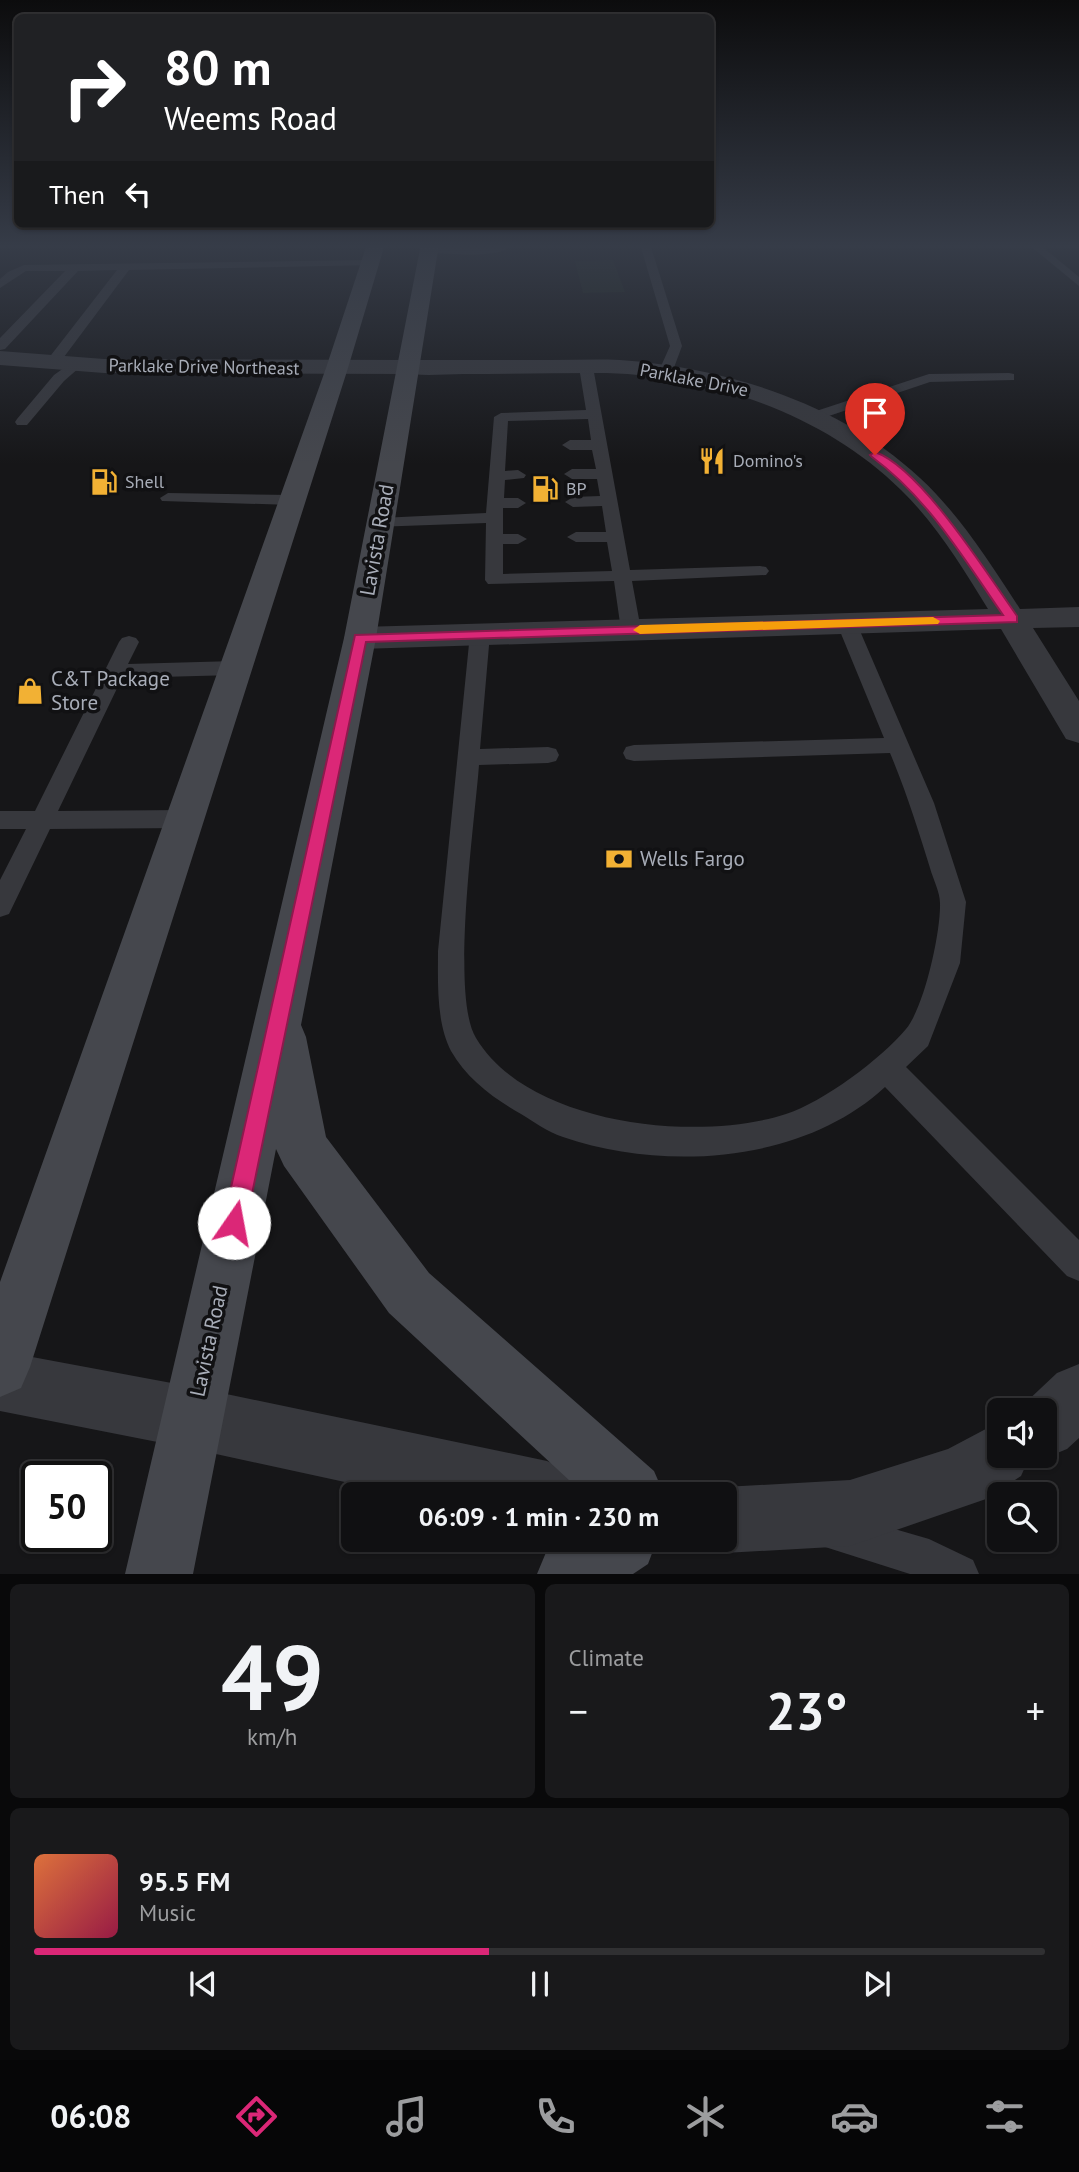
<!DOCTYPE html>
<meta charset="utf-8">
<style>
:root{--surface:#101012;--page:#19191b;--text:#f1f3f6;--muted:#9c9d9f;--line:#303032;--accent:#db2777}
body{margin:0;font-family:"PT Sans",sans-serif;background:var(--page);color:var(--text);height:100vh;display:flex;flex-direction:column;font-size:26px;white-space:nowrap}
*{box-sizing:border-box;margin:0}
p{font-size:23px;color:var(--muted)}
.icon{flex:none;width:38px;height:38px;fill:none;stroke:currentColor;stroke-width:2;stroke-linecap:round;stroke-linejoin:round}
.map{position:relative;height:1574px;overflow:hidden}
.panel{display:flex;flex-direction:column;gap:10px;padding:10px;background:#09090a;flex:1}
.panel>*{flex:none}
.banner{position:absolute;left:14px;top:14px;width:700px;height:214px;border-radius:10px;box-shadow:0 2px 5px #0004,0 0 0 2px var(--line);background:#202124;color:#fff;overflow:hidden}
.tools{position:absolute;left:987px;top:1398px;display:grid;gap:14px}
.tools a{display:grid;place-items:center;width:70px;height:70px;border-radius:10px;background:var(--surface);box-shadow:0 2px 5px #0004,0 0 0 2px var(--line);font-size:35px}
.speed{position:absolute;left:21px;top:1461px;display:flex;gap:14px;font-size:35px;font-weight:700;text-align:center}
.speed>*{display:grid;place-content:center;width:91px;height:91px;border-radius:50%;background:var(--surface);box-shadow:0 2px 5px #0004,0 0 0 2px var(--line);line-height:1}
.speed .limit{border:4px solid #111;border-radius:10px;background:#fff;color:#111}
.pin{position:absolute;display:grid;place-items:center;width:60px;height:60px;color:#fff;margin:-72px -30px;border-radius:50% 50% 50% 0;rotate:-45deg;box-shadow:0 0 7px #0007}
.pin .icon{rotate:45deg}
.me{position:absolute;width:77px;margin:-38px;rotate:12deg;stroke-linejoin:round;filter:drop-shadow(0 0 5px #0008)}
.turn{display:flex;align-items:center;gap:24px;height:147px;padding:0 35px;font-size:32px}
.turn .icon{width:91px;height:91px;stroke-width:2.5}
.turn b{display:block;font-size:49px;line-height:60px}
.then{display:flex;align-items:center;height:66px;padding:0 35px;background:#0003;gap:14px;font-size:26px}
.big{font-size:52px;font-weight:700;line-height:1.1}
.panel .tile{flex:1;display:flex;flex-direction:column;justify-content:center;gap:10px;min-width:0;padding:0 24px;border-radius:10px;background:var(--page)}
.panel .dial{align-items:center;gap:0}
.dial b{font-size:91px;line-height:1}
.song{display:flex;align-items:center;gap:21px}
.cover{width:84px;height:84px;border-radius:10px;background:linear-gradient(135deg,hsl(20 70% 55%),hsl(340 70% 35%))}
.played{height:7px;border-radius:4px;background:linear-gradient(90deg,var(--accent) 45%,var(--line) 45%)}
.keys{display:flex;justify-content:space-around;direction:ltr}
.heat{display:flex;justify-content:space-between;align-items:center;font-size:38px;direction:ltr}
.panel .tiles{flex:1;display:grid;gap:10px;grid-template-columns:1fr 1fr}
.tile:last-child{grid-column:span 2}
.trip{position:absolute;left:341px;top:1482px;width:396px;height:70px;border-radius:10px;background:var(--surface);box-shadow:0 2px 5px #0004,0 0 0 2px var(--line);font-weight:700;line-height:70px;text-align:center}
.tabs{display:flex;height:112px;justify-content:space-around;align-items:center;background:#060607;color:var(--muted)}
.tabs .icon{width:49px;height:49px}
.tabs .on{color:var(--accent)}
.tabs b{font-size:32px;color:var(--text)}
.map>svg:first-child{display:block}
.green{fill:#1c231d}
.lines{fill:none;stroke-linecap:round;stroke-linejoin:round}
.service{fill:#37383d;fill-rule:evenodd}
.minor{fill:#37383d;fill-rule:evenodd}
.tertiary{fill:#37383d;fill-rule:evenodd}
.secondary{fill:#45474d;fill-rule:evenodd}
.route{fill:#db2777;stroke:#8e194d;stroke-width:2}
.slow{fill:#f59e0b}
.labels{text-anchor:middle;stroke-width:7;stroke-linejoin:round;paint-order:stroke}
.far-street-label{font-size:18px;fill:#a8adb8;stroke:#111113}
.far-poi-label{font-size:18px;fill:#a8adb8;stroke:#111113;text-anchor:start}
.street-label{font-size:21px;fill:#a8adb8;stroke:#111113}
.poi-label{font-size:21px;fill:#a8adb8;stroke:#111113;text-anchor:start}
</style>
<div class="map">
<svg width="1079" height="1574" viewBox="0 0 1079 1574">
<rect width="100%" height="100%" fill="#161618"/>
<path class="green" d="M613 260 625 292 583 293 575 261Z"/>
<g class="lines">
<g class="service">
<path d="M502 244H514C498 260 452 253 429 253L424 250 429 247H492Z"/>
<path d="M640 244H650L682 346 672 373 665 377 658 373 670 346Z"/>
<path d="M1028 244H1039L1079 277V286Z"/>
<path d="M370 260 376 263 374 265 129 270 58 365H48V359L117 270 78 271 5 349 0 350V338L65 271H26L0 288V279L8 272 24 265Z"/>
<path d="M75 360 80 361V367L64 381 27 425H17L15 422 17 419 54 375Z"/>
<path d="M586 363 593 367 630 570 760 566 766 567 769 571 766 575 632 581 641 630 638 634H624L621 630 614 581 488 584 485 580 486 523 374 527 372 523 380 518 486 513 494 417 501 413 586 410 579 367ZM588 419 591 440H570L562 445 570 450H592L596 469H572L564 474 572 479H597L600 496 573 497 565 502 573 507 602 506 606 532H576L567 537 576 542H607L612 571 503 574V544H518L527 539 518 534H503V508H518L526 503 518 498H504L505 480 524 478 526 475 518 470 505 471 508 421Z"/>
<path d="M1009 373 1014 374V380L930 382 817 420H807L805 417 807 414 929 374Z"/>
<path d="M168 493 292 495 300 500 292 505 162 501 160 498Z"/>
<path d="M847 618 854 620 857 624 934 803 966 902 960 963 928 1046 906 1067 1079 1240V1281L1067 1276 885 1087C803 1163 665 1172 563 1137 548 1132 534 1122 521 1114 493 1098 467 1079 451 1051 436 1022 438 982 438 951L470 634 473 630H487L490 634 480 749 548 747 556 749 559 755 556 761 548 763 479 765C475 820 450 996 476 1038 528 1125 697 1143 786 1114 823 1102 881 1059 906 1029 924 1008 941 932 940 903 940 892 933 879 930 868 918 829 906 791 890 753L634 761 626 759 623 753 626 747 634 745 884 738 837 624 840 620Z"/>
<path d="M129 636 136 638 139 642 128 664 235 661 242 663 245 668 242 673 235 675 122 678 58 811 185 810 193 813 197 819 193 825 185 828 50 829 9 914 0 917V880L26 829H0V811H35L119 642 122 638Z"/>
<path d="M836 1512 929 1539 973 1560 979 1574H910L822 1546 816 1532 822 1518Z"/>
</g>
<g class="minor">
<path d="M408 360C456 360 503 360 551 360 574 360 597 359 620 360 728 368 840 403 920 478 960 515 990 563 1020 609L1079 607V627L1033 628 1079 701V743L1066 739 1001 629 360 649 348 646 344 638 348 630 360 627 988 609C963 568 936 524 901 490 823 413 705 373 596 373 552 373 508 374 463 374 443 374 420 377 400 372L397 367 400 362Z"/>
<path d="M0 1351 193 1387 547 1461 570 1471 580 1494H400L193 1449 0 1411Z"/>
<path d="M1079 1364V1438L1067 1449 1045 1458 1039 1456H1045V1410H1021L1023 1405 1057 1373Z"/>
<path d="M999 1422V1456H1030L1021 1476 986 1499 850 1546 724 1553 701 1543 699 1540H724V1494H706L724 1487 850 1480 948 1449Z"/>
</g>
<path class="tertiary" d="M0 351 104 359 408 360 416 362 419 367 416 372 408 374 104 373 0 365Z"/>
<g class="secondary">
<path d="M367 244H385L348 368 30 1367 21 1388 0 1397V1282L326 368Z"/>
<path d="M421 244H439L376 638 301 1025 306 1037 326 1137 429 1273 654 1471 664 1494H584L389 1313 284 1166 276 1149 193 1574H125L344 638Z"/>
<path d="M563 1540H657L648 1564 633 1574H537L547 1550Z"/>
</g>
</g>
<linearGradient id="sky" x2="0" y2="1"><stop stop-color="#0c0c0d"/><stop offset="0.53" stop-color="#363c48"/><stop offset="1" stop-color="#363c48" stop-opacity="0"/></linearGradient>
<rect width="1079" height="464" fill="url(#sky)"/>
<path class="route" d="M875 452C921 468 988 575 1017 616V622L366 642 246 1223 243 1231 234 1234 226 1231 223 1223 355 635 1003 615C964 559 928 498 872 457L870 455Z"/>
<path class="slow" d="M933 617 940 621 938 624 640 634 633 630 640 625Z"/>
<defs>
<symbol id="restaurant-bare" viewBox="-9 -9 18 18"><path d="M-5-6h1v4h1v-4h1v4h1v-4h1v5L-1.5 .5V6h-2V.5L-5-1ZM5-6V6H3V1.5H1.5Q1.5-4 5-6Z" fill="#f2b134" stroke="#111113" stroke-width="2.5" paint-order="stroke"/></symbol>
<symbol id="fuel-bare" viewBox="-9 -9 18 18"><path d="M-5.5-6h7V0h2V4h1.3V-2.5L3-4.5l.8-.8L6-3V5H2.5V1h-1V6h-7ZM-4.2-4.7v3.2H.2V-4.7Z" fill="#f2b134" stroke="#111113" stroke-width="2.5" paint-order="stroke"/></symbol>
<symbol id="shop-bare" viewBox="-9 -9 18 18"><path d="M-5-2.5h2.3a2.7 3.5 0 0 1 5.4 0H5L5.5 6h-11ZM-1.5-2.5h3a1.5 2.3 0 0 0-3 0Z" fill="#f2b134" stroke="#111113" stroke-width="2.5" paint-order="stroke"/></symbol>
<symbol id="bank-bare" viewBox="-9 -9 18 18"><path d="M-6-4H6V4H-6ZM0-2.3a2.3 2.3 0 1 0 0 4.6a2.3 2.3 0 1 0 0-4.6Z" fill="#f2b134" stroke="#111113" stroke-width="2.5" paint-order="stroke"/></symbol>
</defs>
<g fill-rule="evenodd">
<use href="#restaurant-bare" x="693" y="442" width="38" height="38"/>
<use href="#fuel-bare" x="85" y="463" width="38" height="38"/>
<use href="#fuel-bare" x="526" y="470" width="38" height="38"/>
<use href="#shop-bare" x="11" y="672" width="38" height="38"/>
<use href="#bank-bare" x="600" y="840" width="38" height="38"/>
</g>
<g class="labels">
<g class="far-street-label">
<text transform="translate(204 367) rotate(1)" y="6">Parklake Drive Northeast</text>
<text transform="translate(694 380) rotate(11)" y="6">Parklake Drive</text>
</g>
<g class="far-poi-label">
<text x="733" y="467">Domino's</text>
<text x="125" y="488">Shell</text>
<text x="566" y="495">BP</text>
</g>
<g class="street-label">
<text transform="translate(377 540) rotate(-80)" y="7">Lavista Road</text>
<text transform="translate(209 1341) rotate(-78)" y="7">Lavista Road</text>
</g>
<g class="poi-label">
<text x="51" y="686">C&amp;T Package<tspan x="51" dy="24">Store</tspan></text>
<text x="640" y="866">Wells Fargo</text>
</g>
</g>
</svg>
<div class="tools">
<a><svg class="icon" aria-label="sound" viewBox="0 0 24 24"><path d="M4 9h4l5-4v14l-5-4H4zM17 9q2 3 0 6"/></svg></a>
<a><svg class="icon" aria-label="search" viewBox="0 0 24 24"><circle cx="10" cy="10" r="6"/><path d="M15 15l6 6"/></svg></a>
</div>
<div class="speed"><div class="limit">50</div></div>
<div class="pin" style="left:875px;top:455px;background:#d93025"><svg class="icon" aria-label="arrive" viewBox="0 0 24 24"><path d="M6 21V4h12l-3 4 3 4H6"/></svg></div>
<svg class="me" style="left:234px;top:1223px" viewBox="-20 -20 40 40"><circle r="19" fill="#fff"/><path d="M0-13L10 11 0 6-10 11z" fill="#db2777"/></svg>
<div class="trip">06:09 · 1 min · 230 m</div>
<div class="banner">
<div class="turn"><svg class="icon" aria-label="right" viewBox="0 0 24 24"><path d="M7 20v-9h11M14 6l5 5-5 5"/></svg><div><b>80 m</b>Weems Road</div></div>
<div class="then">Then<svg class="icon" aria-label="left" viewBox="0 0 24 24"><path d="M17 20v-9H6M10 6l-5 5 5 5"/></svg></div>
</div>
</div>
<section class="panel">
<div class="tiles">
<div class="tile dial"><b>49</b><p>km/h</p></div>
<div class="tile"><p>Climate</p>
<div class="heat"><a>−</a><b class="big">23°</b><a>+</a></div>
</div>
<div class="tile">
<div class="song"><i class="cover"></i><div><b>95.5 FM</b><p>Music</p></div></div>
<div class="played"></div>
<div class="keys"><svg class="icon" aria-label="previous" viewBox="0 0 24 24"><path d="M18 5L8 12l10 7zM5 5v14"/></svg><svg class="icon" aria-label="pause" viewBox="0 0 24 24"><path d="M8 5v14M16 5v14"/></svg><svg class="icon" aria-label="next" viewBox="0 0 24 24"><path d="M6 5l10 7-10 7zM19 5v14"/></svg></div>
</div>
</div>
</section>
<nav class="tabs">
<b>06:08</b>
<svg class="icon on" aria-label="directions" viewBox="0 0 24 24"><path d="M12 3l9 9-9 9-9-9zM9 14v-3h6M13 9l2 2-2 2"/></svg>
<svg class="icon" aria-label="music" viewBox="0 0 24 24"><path d="M9 18V5l10-2v13"/><circle cx="6" cy="18" r="3"/><circle cx="16" cy="16" r="3"/></svg>
<svg class="icon" aria-label="phone" viewBox="0 0 24 24"><path d="M5 4h4l2 5-3 2q2 4 5 5l2-3 5 2v4C11 20 4 13 5 4z"/></svg>
<svg class="icon" aria-label="climate" viewBox="0 0 24 24"><path d="M12 3v18M4 7l16 10M4 17L20 7"/></svg>
<svg class="icon" aria-label="car" viewBox="0 0 24 24"><path d="M5 17H2v-5l4-1 3-4h7l3 4 3 1v5h-3M9 17h6M6 11h13"/><circle cx="7" cy="17" r="2"/><circle cx="17" cy="17" r="2"/></svg>
<svg class="icon" aria-label="filters" viewBox="0 0 24 24"><path d="M4 7h16M4 17h16"/><circle cx="9" cy="7" r="2"/><circle cx="15" cy="17" r="2"/></svg>
</nav>
